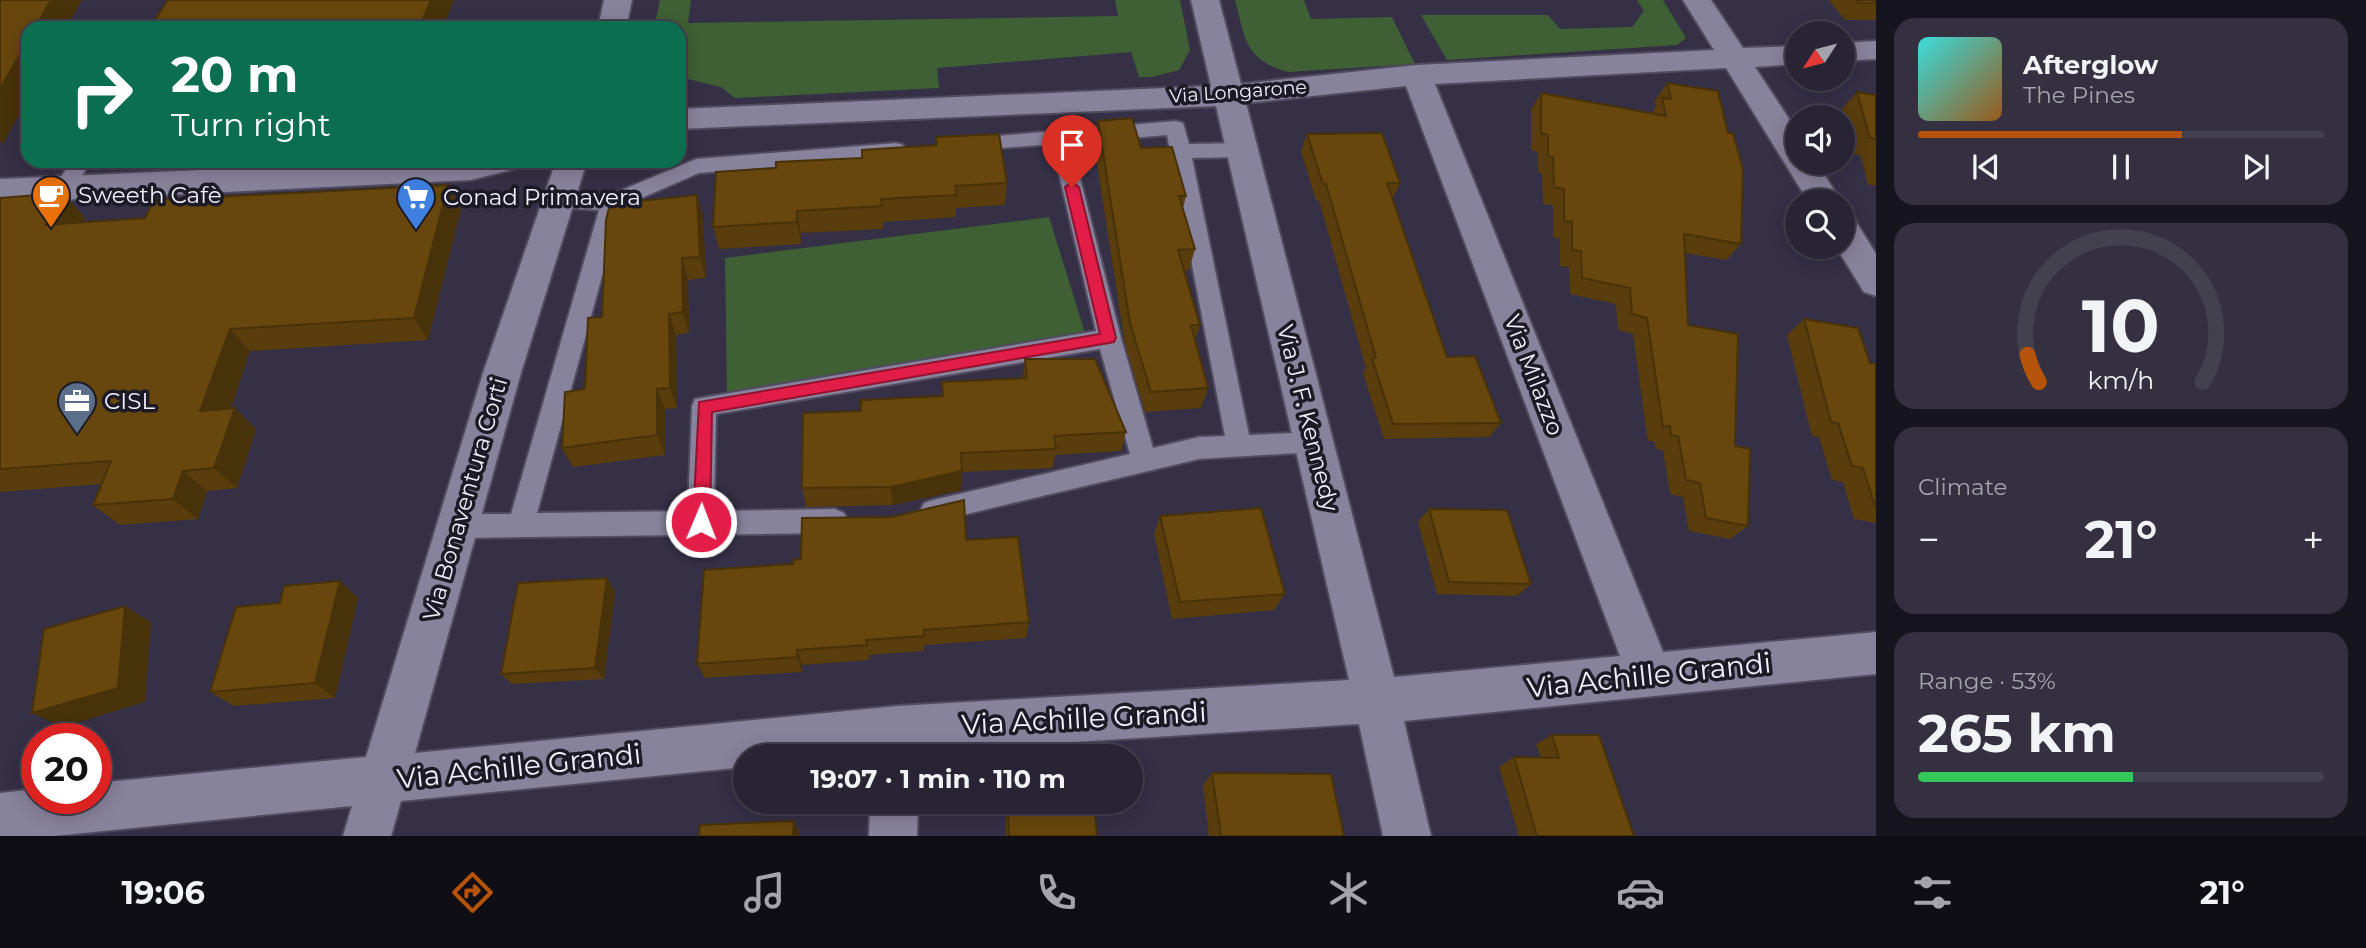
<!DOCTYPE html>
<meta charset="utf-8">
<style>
:root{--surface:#282434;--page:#343040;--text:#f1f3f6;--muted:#a5a4ac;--line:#44414f;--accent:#b45309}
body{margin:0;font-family:Montserrat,sans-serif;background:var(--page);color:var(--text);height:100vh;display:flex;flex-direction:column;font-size:26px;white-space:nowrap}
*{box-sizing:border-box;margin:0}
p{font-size:23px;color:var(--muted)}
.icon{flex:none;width:38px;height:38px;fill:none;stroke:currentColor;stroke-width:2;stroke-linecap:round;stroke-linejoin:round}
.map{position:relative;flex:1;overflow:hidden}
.sheet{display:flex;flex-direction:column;gap:18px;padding:18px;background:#16141d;width:490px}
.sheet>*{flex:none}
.banner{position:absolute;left:21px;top:21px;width:665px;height:147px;border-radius:21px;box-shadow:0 4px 18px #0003,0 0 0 2px var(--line);background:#0b6e4f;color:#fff;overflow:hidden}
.needle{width:46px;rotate:234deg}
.fabs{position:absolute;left:1785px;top:21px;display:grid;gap:14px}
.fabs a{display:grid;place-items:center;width:70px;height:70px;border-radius:50%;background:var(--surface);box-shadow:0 4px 18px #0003,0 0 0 2px var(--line);font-size:35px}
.speed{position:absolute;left:21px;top:723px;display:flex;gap:14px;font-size:35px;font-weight:700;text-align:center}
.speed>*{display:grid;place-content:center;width:91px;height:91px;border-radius:50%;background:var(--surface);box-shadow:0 4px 18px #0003,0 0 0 2px var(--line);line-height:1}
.speed .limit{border:10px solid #d22;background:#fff;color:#111}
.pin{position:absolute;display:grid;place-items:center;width:60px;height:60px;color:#fff;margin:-72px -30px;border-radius:50% 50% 50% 0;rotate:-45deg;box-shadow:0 0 7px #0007}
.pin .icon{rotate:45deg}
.me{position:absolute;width:77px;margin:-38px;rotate:1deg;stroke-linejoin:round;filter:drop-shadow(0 0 5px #0008)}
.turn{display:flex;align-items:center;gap:24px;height:147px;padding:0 35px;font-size:32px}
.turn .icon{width:91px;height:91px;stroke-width:2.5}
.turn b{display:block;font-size:49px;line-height:60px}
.big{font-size:52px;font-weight:700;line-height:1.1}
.sheet .tile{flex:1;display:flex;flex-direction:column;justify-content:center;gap:10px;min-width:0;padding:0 24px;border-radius:21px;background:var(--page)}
.sheet .dial{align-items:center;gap:0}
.dial svg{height:182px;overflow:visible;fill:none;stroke:var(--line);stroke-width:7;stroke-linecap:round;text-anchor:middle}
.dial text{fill:var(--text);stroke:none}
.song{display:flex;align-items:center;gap:21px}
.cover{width:84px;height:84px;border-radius:10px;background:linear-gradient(135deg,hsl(180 70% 55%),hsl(30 70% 35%))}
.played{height:7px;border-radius:4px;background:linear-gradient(90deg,var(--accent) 65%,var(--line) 65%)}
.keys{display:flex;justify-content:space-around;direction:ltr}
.heat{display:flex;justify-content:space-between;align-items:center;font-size:38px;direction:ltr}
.charge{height:10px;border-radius:5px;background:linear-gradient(90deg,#34c759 53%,var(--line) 0)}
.trip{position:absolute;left:733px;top:744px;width:410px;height:70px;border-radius:35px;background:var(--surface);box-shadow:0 4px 18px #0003,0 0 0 2px var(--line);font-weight:700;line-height:70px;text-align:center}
.menu{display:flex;height:112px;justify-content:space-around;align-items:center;background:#100e15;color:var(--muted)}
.menu .icon{width:49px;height:49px}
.menu .active{color:var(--accent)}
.menu b{font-size:32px;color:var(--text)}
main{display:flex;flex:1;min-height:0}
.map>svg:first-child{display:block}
.green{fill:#3e6034}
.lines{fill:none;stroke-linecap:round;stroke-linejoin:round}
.lane-casing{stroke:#504b5e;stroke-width:4}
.street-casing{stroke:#504b5e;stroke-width:4}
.lane{fill:#88839c;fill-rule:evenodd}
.street{fill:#88839c;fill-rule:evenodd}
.wall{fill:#593d0c}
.shaded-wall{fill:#48320a}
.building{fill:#67470e;stroke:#48320a;stroke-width:2}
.route{fill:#e11d48;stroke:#92132f;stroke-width:2}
.labels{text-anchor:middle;stroke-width:7;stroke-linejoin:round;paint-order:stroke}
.far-street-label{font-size:19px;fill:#f1eefd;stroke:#1c1a24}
.poi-label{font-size:23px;fill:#f1eefd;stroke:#1c1a24;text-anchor:start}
.street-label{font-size:23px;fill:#f1eefd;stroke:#1c1a24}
.near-street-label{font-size:28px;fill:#f1eefd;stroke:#1c1a24}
</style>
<main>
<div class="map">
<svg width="1876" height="836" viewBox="0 0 1876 836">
<rect width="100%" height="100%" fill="#353046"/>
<g class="green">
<path d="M660 0H691L688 23 1118 16 1115 0H1180L1190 50 1179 70 1152 77H1139L1131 52 937 68 939 88 735 98 721 87 679 77V28H654Z"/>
<path d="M1235 0H1304L1311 19 1392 17 1415 64 1288 72C1244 59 1246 40 1235 0Z"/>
<path d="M1637 0H1663L1686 38 1677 45 1447 60 1421 15H1548L1560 29 1632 27 1644 11Z"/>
<path d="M1049 217 1086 336 727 394 725 258Z"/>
</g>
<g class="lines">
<defs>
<g id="lane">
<path d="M1176 121 1183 123 1189 144 1242 143 1249 145 1252 150 1249 155 1242 157 1192 158 1249 435 1314 432 1323 435 1326 442 1323 449 1314 452 1199 459 933 522 924 519 920 511 924 503 933 500 1130 454 1100 349 716 414 714 511 835 509 844 513 848 521 844 529 835 533 458 538 449 534 445 526 449 518 458 514H511L599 210 551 207 547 202 551 197 610 195 696 159 896 143 903 145 906 150 903 155 896 157 699 173 621 207 537 513 688 511 692 406 695 399 1096 331 1052 144 967 151 960 149 957 144 960 139ZM1167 135 1225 436 1199 437 1153 448 1121 338 1071 143Z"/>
<path d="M71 161H91L71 194 64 196 57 194 54 189Z"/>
</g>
<g id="street">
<path d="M604 0H632L626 28H598Z"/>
<path d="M1191 0H1219L1241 84 1417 65 1714 50 1683 0H1711L1743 48 1797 46V64L1755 67 1797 131V163H1817L1841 201H1808L1726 68 1435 84 1663 652 1876 632V674L1404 721 1431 836H1383L1359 724 857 756H746V767L401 801 391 836H343L352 806 53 836H0V793L37 789V798H96V783L366 757 483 373 556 161H584L586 164 521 373 415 753 897 706 1349 680 1216 106 679 129V109L1211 86ZM1406 86 1620 656 1394 677 1246 103Z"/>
<path d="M1876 41V59L1843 61V43Z"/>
<path d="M401 161H519L514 169 471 180 0 203V179Z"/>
<path d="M1843 217 1855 220 1876 254V296L1864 292 1836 247H1843Z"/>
<path d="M870 802H918L917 836H869Z"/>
</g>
</defs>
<use href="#lane" class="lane-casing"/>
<use href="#street" class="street-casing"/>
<use href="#lane" class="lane"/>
<use href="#street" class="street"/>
</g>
<g class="wall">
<path d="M1829 0H1876V20H1845Z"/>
<path d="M1667 83 1741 244 1726 260 1685 253 1688 325 1735 446 1748 526 1730 539 1689 531 1683 497 1670 494 1663 450 1656 449 1654 441H1648L1633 334 1618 330 1616 304 1570 294 1569 267 1560 266V239L1553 237V205L1543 204 1542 173H1538V152L1531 150V110L1541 93 1651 114 1656 107 1655 100Z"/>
<path d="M1857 92 1876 95V186L1868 184 1861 156 1854 154 1842 109Z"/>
<path d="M1098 121 1141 148 1186 196 1183 208 1195 249 1189 270 1184 271 1200 325 1195 340 1208 388 1201 408 1145 412 1125 344 1094 144Z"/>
<path d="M1307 134 1400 183 1393 198 1447 357 1501 423 1489 437 1384 439 1363 373 1366 368 1319 200H1316L1301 151Z"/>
<path d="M936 137 1007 183 1005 205 956 208V217L883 222V229L801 233V244L719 249 713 227 776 168 862 158 936 145Z"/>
<path d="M63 193 85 218 83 222 461 209 428 340 250 351 231 408 256 429 237 488 207 491 198 519 120 525 93 505 102 484 0 492V198Z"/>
<path d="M697 195 703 217 706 278 688 280 689 333 676 335 677 408 665 409V455L573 467 562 448 585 389 602 317Z"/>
<path d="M1804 319 1870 363 1876 364V523L1854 519 1843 482 1832 480 1819 437 1812 436 1787 335Z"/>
<path d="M1025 359 1126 432 1121 451 1055 455 1053 468 962 472 961 490 893 505 806 507 802 488 861 411 942 396V382L1023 378Z"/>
<path d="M1429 509 1531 584 1517 596 1437 594 1418 522Z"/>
<path d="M1160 516 1285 594 1274 610 1172 619 1154 534Z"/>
<path d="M966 540 1029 622 1026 638 924 645V651L869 655V660L802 665V672L705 678 697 664 793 564Z"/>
<path d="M340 581 358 598 335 698 234 706 210 692 280 603Z"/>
<path d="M615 591 604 679 512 684 501 674Z"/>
<path d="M1552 735 1634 836H1519L1499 767 1514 757 1541 758 1536 744Z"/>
<path d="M1212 773 1344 836H1209L1203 785Z"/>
<path d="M1007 802H1094L1097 836H1006V808Z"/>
</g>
<g class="shaded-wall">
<path d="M51 0H82L66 28H35Z"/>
<path d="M431 0H454L443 28H419Z"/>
<path d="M28 40V98L3 144 0 141V89Z"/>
<path d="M448 185 461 209 428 340 414 318Z"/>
<path d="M63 193 85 218 70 249 46 225Z"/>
<path d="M697 195 703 217 706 278 700 257Z"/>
<path d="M797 211 801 233V244L797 222Z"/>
<path d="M682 258 688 280 689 333 683 312Z"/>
<path d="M669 314 676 335 677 408 670 388Z"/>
<path d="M230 329 250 351 223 432 200 411Z"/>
<path d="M657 389 665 409V455L657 435Z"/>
<path d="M235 408 256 429 237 488 214 468Z"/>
<path d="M183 471 207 491 198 519 173 499Z"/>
<path d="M962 471 961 490 893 505 891 487Z"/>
<path d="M607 578 615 591 604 679 595 668Z"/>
<path d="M340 581 358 598 335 698 315 683Z"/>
<path d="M125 606 151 622 145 702 62 727 32 713Z"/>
<path d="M797 650 802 665V672L797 657Z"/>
<path d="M794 821 799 832V836H793Z"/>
</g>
<g class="building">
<path d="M0 0H51L35 28H28V40L0 89Z"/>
<path d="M168 0H431L419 28H149Z"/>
<path d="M1857 0H1876V3H1859Z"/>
<path d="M1667 83 1718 91 1728 133H1733L1743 170 1741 244 1684 234 1688 325 1738 334 1735 446 1750 449 1748 526 1706 518 1700 483 1686 480 1678 436 1671 435 1670 426 1663 427 1647 318 1632 314 1630 288 1582 278 1581 251 1572 250V222L1564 221V189L1554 187 1553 157 1548 156V135L1541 133V93L1666 116 1662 98 1671 99Z"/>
<path d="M1857 92 1876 95V139L1870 138Z"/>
<path d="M1132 118 1141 148 1172 147 1186 196H1179L1195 249 1178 250 1200 325H1191L1208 388 1151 392 1130 323 1098 121Z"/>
<path d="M1382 133 1400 183H1387L1447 357 1475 356 1501 423 1393 424 1372 358H1376L1326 184H1323L1307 134Z"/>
<path d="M999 134 1007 183 955 186 957 195 881 199 882 206 797 211V222L713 227 716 172 776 168V162L862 158V150L937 145 936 137Z"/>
<path d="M448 185 414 318 230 329 200 411 235 408 214 468 183 471 173 499 93 505 111 461 0 469V198L63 193 46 225 145 218 154 200Z"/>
<path d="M697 195 700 257 682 258 683 312 669 314 670 388 657 389V435L562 448 565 392 585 389 588 318 602 317 606 220 610 204Z"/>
<path d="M1804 319 1858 328 1870 363 1876 364V506H1875L1863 468 1852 466 1838 423 1831 422Z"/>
<path d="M1025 359H1095L1126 432 1054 436 1056 449 961 453 962 471 891 487 802 488 803 413 861 411V400L943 396 942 382 1027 378Z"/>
<path d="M964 500 966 540 1018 537 1029 622 924 630V636L866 640 867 645 797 650V657L697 664 704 570 793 564V560L801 559 802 518 892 517Z"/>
<path d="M1261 508 1285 594 1180 602 1160 516Z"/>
<path d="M1429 509 1507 510 1531 584 1449 582Z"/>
<path d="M607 578 595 668 501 674 518 583Z"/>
<path d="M340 581 315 683 210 692 236 607 280 603 284 586Z"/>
<path d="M125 606 118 688 32 713 44 629Z"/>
<path d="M1552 735H1599L1634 836H1537L1514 757 1559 758Z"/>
<path d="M1212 773 1331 774 1344 836H1221Z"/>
<path d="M1008 802H1094L1097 836H1009Z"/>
<path d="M794 821 793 836H699L700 825Z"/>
</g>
<path class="route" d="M1072 182 1079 187 1116 338 1114 342 712 412 710 522 707 528 701 530 695 528 693 522 699 402 1100 334 1065 187Z"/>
<defs>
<symbol id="cafe-pin" viewBox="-11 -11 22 30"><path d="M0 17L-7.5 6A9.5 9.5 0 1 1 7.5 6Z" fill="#e8710a" stroke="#1c1a24"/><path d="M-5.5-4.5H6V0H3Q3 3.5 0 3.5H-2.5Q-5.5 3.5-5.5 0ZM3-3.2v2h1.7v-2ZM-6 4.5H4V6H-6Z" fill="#fff"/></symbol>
<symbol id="supermarket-pin" viewBox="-11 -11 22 30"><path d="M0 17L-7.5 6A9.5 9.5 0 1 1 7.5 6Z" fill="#3f7fe0" stroke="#1c1a24"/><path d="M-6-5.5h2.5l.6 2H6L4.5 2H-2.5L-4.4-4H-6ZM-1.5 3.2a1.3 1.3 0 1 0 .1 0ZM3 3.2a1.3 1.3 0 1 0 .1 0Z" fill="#fff"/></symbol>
<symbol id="office-pin" viewBox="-11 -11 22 30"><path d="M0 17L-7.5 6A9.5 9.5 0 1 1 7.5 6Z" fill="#5c6f8a" stroke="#1c1a24"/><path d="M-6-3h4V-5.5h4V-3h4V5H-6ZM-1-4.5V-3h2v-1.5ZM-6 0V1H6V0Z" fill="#fff"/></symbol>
</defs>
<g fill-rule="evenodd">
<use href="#cafe-pin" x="29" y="173" width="44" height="60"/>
<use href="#supermarket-pin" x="394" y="175" width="44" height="60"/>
<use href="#office-pin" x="55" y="379" width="44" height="60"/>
</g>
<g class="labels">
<g class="far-street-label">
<text transform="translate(1238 91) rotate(-4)" y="7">Via Longarone</text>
</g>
<g class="poi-label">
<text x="78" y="203">Sweeth Cafè</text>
<text x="443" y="205">Conad Primavera</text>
<text x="104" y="409">CISL</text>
</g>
<g class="street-label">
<text transform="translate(1534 375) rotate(69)" y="8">Via Milazzo</text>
<text transform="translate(1308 418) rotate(76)" y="8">Via J. F. Kennedy</text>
<text transform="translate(465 499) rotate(-74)" y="8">Via Bonaventura Corti</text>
</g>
<g class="near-street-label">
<text transform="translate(1649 675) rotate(-6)" y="10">Via Achille Grandi</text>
<text transform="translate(1084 718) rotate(-3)" y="10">Via Achille Grandi</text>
<text transform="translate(519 766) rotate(-6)" y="10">Via Achille Grandi</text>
</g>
</g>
</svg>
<div class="fabs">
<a><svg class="needle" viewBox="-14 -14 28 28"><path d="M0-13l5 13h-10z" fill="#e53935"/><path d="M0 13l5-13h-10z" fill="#a5a4ac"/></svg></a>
<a><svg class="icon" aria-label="sound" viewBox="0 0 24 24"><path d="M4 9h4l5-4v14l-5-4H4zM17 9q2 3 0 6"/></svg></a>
<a><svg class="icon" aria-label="search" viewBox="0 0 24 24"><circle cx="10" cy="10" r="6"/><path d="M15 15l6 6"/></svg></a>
</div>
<div class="speed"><div class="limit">20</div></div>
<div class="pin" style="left:1072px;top:187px;background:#d93025"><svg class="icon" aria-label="arrive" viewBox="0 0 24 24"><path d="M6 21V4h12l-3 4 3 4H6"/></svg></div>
<svg class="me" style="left:701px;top:522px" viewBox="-20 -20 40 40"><circle r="17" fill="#e11d48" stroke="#fff" stroke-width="3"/><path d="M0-11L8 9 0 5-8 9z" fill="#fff"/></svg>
<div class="trip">19:07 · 1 min · 110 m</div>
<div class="banner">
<div class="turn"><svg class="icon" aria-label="right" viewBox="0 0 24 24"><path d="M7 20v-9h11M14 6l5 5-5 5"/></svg><div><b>20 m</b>Turn right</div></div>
</div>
</div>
<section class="sheet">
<div class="tile">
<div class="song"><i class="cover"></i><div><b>Afterglow</b><p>The Pines</p></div></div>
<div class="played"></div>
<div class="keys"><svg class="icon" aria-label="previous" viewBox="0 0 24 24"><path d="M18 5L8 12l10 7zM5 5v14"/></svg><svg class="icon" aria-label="pause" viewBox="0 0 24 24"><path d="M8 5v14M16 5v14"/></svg><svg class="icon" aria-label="next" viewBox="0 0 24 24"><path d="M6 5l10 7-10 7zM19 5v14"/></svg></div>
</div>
<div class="tile dial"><svg viewBox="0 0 100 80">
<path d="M14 69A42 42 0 1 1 86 69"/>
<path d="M14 69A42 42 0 0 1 9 57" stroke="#b45309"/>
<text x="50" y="56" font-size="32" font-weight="700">10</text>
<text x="50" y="72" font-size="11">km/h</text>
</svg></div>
<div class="tile"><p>Climate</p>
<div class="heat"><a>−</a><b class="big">21°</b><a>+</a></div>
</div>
<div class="tile"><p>Range · 53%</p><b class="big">265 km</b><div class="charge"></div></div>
</section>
</main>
<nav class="menu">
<b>19:06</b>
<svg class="icon active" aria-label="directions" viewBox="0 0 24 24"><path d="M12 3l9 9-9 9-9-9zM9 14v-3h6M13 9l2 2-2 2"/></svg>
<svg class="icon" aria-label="music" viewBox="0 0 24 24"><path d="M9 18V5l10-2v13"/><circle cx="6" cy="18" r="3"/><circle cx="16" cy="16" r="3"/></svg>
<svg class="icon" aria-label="phone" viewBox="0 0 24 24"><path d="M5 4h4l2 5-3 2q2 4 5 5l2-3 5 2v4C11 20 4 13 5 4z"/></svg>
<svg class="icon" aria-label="climate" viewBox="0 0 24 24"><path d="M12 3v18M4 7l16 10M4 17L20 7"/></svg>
<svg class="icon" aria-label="car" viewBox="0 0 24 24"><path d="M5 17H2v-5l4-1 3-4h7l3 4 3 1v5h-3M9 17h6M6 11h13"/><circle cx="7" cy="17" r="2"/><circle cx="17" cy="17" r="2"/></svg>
<svg class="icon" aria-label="filters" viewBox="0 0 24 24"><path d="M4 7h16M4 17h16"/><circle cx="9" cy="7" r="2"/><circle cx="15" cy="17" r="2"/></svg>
<b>21°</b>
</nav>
